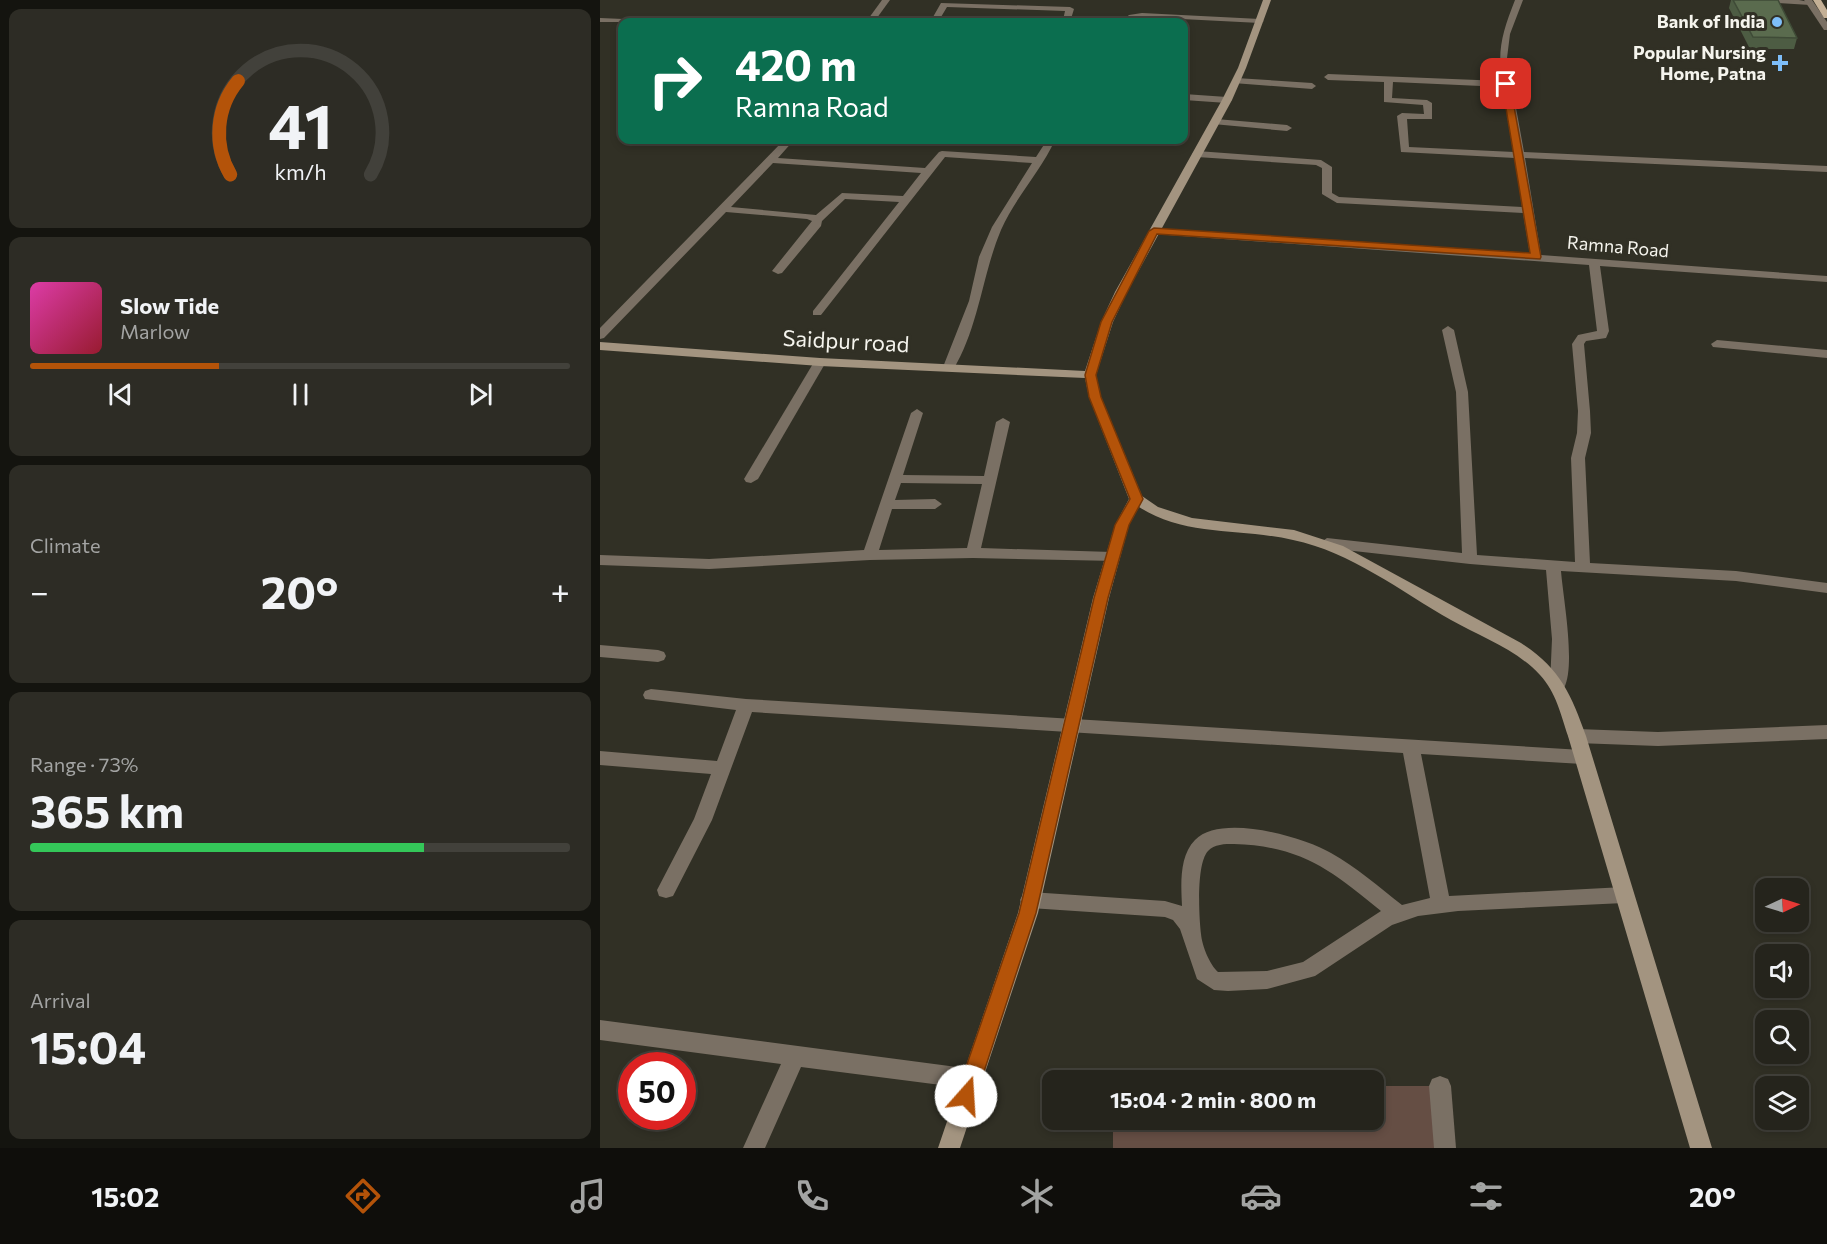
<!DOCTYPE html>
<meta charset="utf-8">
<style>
:root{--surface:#25241c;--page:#2d2c25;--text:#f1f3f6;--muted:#a3a4a3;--line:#42413b;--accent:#b45309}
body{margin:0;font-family:Commissioner,sans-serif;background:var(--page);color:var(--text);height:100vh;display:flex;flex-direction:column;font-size:22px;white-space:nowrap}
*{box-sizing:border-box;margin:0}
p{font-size:20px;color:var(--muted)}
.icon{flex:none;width:33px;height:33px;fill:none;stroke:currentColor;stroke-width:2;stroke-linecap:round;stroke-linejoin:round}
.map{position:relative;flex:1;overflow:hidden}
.panel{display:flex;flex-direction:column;gap:9px;padding:9px;background:#14140f;width:600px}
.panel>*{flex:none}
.hud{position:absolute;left:18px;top:18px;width:570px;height:126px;border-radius:12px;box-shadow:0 3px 9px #0003,0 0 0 2px var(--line);background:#0b6e4f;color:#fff;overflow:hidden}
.needle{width:39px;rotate:86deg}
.tools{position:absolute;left:1155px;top:878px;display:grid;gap:12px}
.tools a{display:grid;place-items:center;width:54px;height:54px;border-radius:12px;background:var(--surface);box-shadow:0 3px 9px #0003,0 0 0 2px var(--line);font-size:30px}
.speed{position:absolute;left:18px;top:1052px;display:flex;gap:12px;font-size:30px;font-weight:700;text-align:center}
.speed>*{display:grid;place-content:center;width:78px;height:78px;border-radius:50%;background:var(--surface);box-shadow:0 3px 9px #0003,0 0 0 2px var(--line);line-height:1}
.speed .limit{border:9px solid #d22;background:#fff;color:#111}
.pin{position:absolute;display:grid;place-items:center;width:51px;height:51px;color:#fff;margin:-26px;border-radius:12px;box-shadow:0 3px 9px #0006}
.me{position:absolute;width:66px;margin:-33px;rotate:19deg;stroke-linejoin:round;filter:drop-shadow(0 0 4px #0008)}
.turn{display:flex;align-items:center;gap:21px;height:126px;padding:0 18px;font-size:27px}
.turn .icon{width:78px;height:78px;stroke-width:2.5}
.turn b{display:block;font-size:42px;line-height:51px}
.big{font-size:45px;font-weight:700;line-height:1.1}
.panel .widget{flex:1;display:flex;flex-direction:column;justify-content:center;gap:9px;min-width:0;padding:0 21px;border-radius:12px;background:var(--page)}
.panel .dial{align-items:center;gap:0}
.dial svg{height:156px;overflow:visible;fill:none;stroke:var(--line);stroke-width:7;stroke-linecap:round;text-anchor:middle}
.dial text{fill:var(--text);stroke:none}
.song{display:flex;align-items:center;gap:18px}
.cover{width:72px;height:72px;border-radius:9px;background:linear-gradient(135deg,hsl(320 70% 55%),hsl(350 70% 35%))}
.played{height:6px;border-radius:3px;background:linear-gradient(90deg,var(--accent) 35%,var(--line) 35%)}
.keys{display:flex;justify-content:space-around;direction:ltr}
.heat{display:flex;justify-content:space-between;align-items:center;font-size:33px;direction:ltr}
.charge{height:9px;border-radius:4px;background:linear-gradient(90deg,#34c759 73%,var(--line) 0)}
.trip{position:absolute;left:442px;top:1070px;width:342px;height:60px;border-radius:12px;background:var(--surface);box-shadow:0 3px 9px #0003,0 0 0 2px var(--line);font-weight:700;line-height:60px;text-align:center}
.menu{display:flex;height:96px;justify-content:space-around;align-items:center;background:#0f0e0b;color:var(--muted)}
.menu .icon{width:42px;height:42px}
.menu .on{color:var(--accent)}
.menu b{font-size:27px;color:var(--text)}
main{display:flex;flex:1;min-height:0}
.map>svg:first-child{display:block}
.green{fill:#654e44}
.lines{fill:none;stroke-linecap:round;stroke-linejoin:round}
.minor{fill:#7a7064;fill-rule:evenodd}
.tertiary{fill:#7a7064;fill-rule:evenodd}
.secondary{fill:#a39480;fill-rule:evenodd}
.primary{fill:#c4b096;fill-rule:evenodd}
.wall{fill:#4d5c43}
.building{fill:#5a6b4e;stroke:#3f4b37;stroke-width:1.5}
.route{fill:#b45309;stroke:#753606;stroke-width:1.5}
.poi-dot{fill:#7ebef9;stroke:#313025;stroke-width:2}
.labels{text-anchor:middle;stroke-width:6;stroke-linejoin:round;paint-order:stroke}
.far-poi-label{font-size:18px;font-weight:bold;fill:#f5f4ed;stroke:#313025;text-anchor:end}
.far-street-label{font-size:18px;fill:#f5f4ed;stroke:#313025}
.street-label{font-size:22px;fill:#f5f4ed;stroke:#313025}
</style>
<main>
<section class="panel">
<div class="widget dial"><svg viewBox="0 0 100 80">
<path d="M14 69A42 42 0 1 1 86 69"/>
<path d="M14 69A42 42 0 0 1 18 21" stroke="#b45309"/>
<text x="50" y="56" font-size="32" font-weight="700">41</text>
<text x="50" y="72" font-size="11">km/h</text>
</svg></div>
<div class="widget">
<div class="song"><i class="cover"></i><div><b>Slow Tide</b><p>Marlow</p></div></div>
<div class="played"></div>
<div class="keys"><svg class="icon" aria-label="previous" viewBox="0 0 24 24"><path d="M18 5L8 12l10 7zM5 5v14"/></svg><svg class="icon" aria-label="pause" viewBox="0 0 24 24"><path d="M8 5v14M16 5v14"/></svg><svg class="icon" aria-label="next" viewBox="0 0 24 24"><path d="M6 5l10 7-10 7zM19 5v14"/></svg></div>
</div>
<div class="widget"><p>Climate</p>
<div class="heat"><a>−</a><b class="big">20°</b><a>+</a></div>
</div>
<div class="widget"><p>Range · 73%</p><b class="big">365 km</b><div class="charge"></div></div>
<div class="widget"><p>Arrival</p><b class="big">15:04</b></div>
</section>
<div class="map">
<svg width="1227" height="1148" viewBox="0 0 1227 1148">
<rect width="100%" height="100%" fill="#313025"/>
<path class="green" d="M774 1086H840L847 1148H513V1119H774Z"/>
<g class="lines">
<g class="minor">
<path d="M282 0H290L274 22H266Z"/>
<path d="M915 0H923L910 34 907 58 924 152 1227 166V172L925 158 941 255 1227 276V282L1000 266 1009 331 1006 338 986 341 984 344 990 411 991 433 985 458 990 563 1136 571 1227 583V593L1136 581 961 571C963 597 976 666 964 688H952L950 684 952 639 946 570 870 564 727 548 720 543 727 538 862 553 856 392 842 330 848 326 854 330 868 392 877 555 975 562 971 458 977 433 978 411 972 344 978 335 997 331 989 265 554 234 549 231 554 228 930 255 923 213 737 203 722 194V168L716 165 597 157 592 154 597 151 721 160 732 167V193L739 197 922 207 915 158 801 152 797 116 802 113 824 114 823 105 784 102V82L728 80 724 77 728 74 902 81C897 48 903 31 915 0ZM793 82 903 87 914 152 809 147 807 119H832V103L827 100 792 98Z"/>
<path d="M1156 0H1199L1214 3 1210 5 1160 2Z"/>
<path d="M341 3 470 7 474 9 470 22 318 21 314 19 318 17H333ZM347 7 465 11 463 20 341 17Z"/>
<path d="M542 13 660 19 664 21 660 23 542 17 530 22H521L529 15Z"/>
<path d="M0 18 47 20 51 22H0Z"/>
<path d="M636 78 712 83 716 86 712 89 633 83V79Z"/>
<path d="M584 94 627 97 632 100 627 103 584 100Z"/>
<path d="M616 119 687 125 692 128 687 131 613 124 611 122Z"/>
<path d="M184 140H194L178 158 325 168 339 152 342 151 436 157 447 140H455C441 171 415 198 401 230 382 275 379 327 353 370H345L343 367 369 301 379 257 392 227 432 163 345 157 221 315H213V311L299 202 245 199 222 221 221 226 182 273 178 274 172 271 212 221 207 219 126 212 4 338 0 339V328ZM173 163 321 173 303 196 242 193 216 215 131 207Z"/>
<path d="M1117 340 1227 350V358L1113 347 1111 344Z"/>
<path d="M220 358 226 362 158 479 151 483 146 482 144 479 214 362Z"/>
<path d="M317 409 323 413 303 475 384 476 396 422 403 418 410 422 381 548 512 552 517 553 519 557 517 561 373 558 270 560 109 569 0 565V555L109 559 264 550 311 413ZM301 483 382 484 367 548 279 550 292 509H335L342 504 335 499 295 500Z"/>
<path d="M0 645 58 650 64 652 66 656 64 660 58 662 0 657Z"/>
<path d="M51 689 146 699 982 750 988 752 991 757 988 762 982 764 821 754 849 896 1024 887 1031 889 1034 895 1031 901 1024 903 858 911 818 916 792 925 715 976 667 989 628 991 614 990 597 979 580 929 573 920 565 917 430 908 423 906 420 900 423 894 430 892 565 901 582 906C581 885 579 856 595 840 621 813 703 837 731 853 756 867 779 887 802 905L830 898 803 753 152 712 112 820 73 896 66 898 59 896 57 890 94 819 111 774 0 765V751L117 761 136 710 45 699 43 695 45 691ZM634 844C701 846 731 870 781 911L703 962 667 971 618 972C610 965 602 946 601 934 599 917 596 864 608 851 614 844 625 844 634 844Z"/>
<path d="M1227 725V739L1058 746 977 743 971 741 968 736 971 731 977 729 1058 732Z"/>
<path d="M0 1020 372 1069 380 1072 383 1079 380 1086 372 1089 201 1067 165 1148H143L181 1064 0 1040Z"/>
<path d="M840 1076 848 1079 851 1086 856 1148H834L829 1086 832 1079Z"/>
</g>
<path class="tertiary" d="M1204 0H1212L1227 22V30H1224Z"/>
<path class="secondary" d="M663 0H671L646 68 632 100 527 292 513 322 496 375 501 397 542 496 558 507 592 518 694 530 743 546 921 643C960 668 971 694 986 736L1112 1148H1090L968 736C961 715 956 692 940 675 916 649 881 637 851 620 800 591 751 552 693 540 642 528 585 537 539 507L529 525 509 598 438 913 360 1148H338L418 913 493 598 515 525 529 499 489 397 485 378 220 366 0 350V342L220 358 485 371 501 322 515 292 622 100 638 68Z"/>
<path class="primary" d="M1213 0H1221L1227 10V18H1224Z"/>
</g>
<path class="wall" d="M1131 0H1178L1197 38 1194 49H1150L1129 8Z"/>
<path class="building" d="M1133 0H1178L1197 38 1153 37Z"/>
<path class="route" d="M906 82 910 84 941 257 940 259 557 234 512 322 496 375 501 397 543 499 529 525 508 598 436 913 376 1096 373 1103 366 1106 359 1103 356 1096 419 913 494 598 515 525 530 499 489 397 485 375 501 322 549 231 554 228 930 253 902 84Z"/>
<g class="poi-dot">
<circle cx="1177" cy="22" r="6"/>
<path d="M1177 54h6v6h6v6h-6v6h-6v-6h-6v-6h6z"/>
</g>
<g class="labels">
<g class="far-poi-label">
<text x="1165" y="28">Bank of India</text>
<text x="1166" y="59">Popular Nursing<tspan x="1166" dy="21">Home, Patna</tspan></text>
</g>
<g class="far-street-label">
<text transform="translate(1018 247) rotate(5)" y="6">Ramna Road</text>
</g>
<g class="street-label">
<text transform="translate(246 341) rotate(3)" y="8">Saidpur road</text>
</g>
</g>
</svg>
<div class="tools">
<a><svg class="needle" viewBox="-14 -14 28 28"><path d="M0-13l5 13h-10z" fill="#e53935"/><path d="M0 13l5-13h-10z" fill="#a3a4a3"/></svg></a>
<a><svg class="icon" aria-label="sound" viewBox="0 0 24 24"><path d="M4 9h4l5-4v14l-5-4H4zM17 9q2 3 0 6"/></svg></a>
<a><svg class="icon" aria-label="search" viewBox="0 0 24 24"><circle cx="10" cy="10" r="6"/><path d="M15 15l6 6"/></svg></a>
<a><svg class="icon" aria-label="layers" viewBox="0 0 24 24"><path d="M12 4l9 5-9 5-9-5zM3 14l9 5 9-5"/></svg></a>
</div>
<div class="speed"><div class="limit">50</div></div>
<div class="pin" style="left:906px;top:84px;background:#d93025"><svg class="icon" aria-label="arrive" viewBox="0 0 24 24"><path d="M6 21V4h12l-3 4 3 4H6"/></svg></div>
<svg class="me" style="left:366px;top:1096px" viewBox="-20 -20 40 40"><circle r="19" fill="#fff"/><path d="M0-13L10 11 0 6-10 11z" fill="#b45309"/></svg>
<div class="trip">15:04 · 2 min · 800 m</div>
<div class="hud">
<div class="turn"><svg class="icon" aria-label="right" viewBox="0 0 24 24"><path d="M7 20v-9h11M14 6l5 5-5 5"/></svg><div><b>420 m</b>Ramna Road</div></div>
</div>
</div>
</main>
<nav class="menu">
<b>15:02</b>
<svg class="icon on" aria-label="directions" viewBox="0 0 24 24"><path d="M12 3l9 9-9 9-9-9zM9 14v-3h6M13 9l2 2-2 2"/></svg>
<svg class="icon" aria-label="music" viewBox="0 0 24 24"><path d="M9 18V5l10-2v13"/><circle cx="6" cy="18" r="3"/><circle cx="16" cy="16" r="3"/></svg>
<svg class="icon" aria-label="phone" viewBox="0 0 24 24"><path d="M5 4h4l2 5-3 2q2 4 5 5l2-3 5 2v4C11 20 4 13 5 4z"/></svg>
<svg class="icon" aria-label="climate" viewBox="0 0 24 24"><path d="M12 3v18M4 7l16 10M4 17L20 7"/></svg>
<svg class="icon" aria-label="car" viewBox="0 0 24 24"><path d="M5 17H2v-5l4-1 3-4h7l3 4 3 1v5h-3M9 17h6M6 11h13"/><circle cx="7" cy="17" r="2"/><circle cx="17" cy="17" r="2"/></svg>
<svg class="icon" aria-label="filters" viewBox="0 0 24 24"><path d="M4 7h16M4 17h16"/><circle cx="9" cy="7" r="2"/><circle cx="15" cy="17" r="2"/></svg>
<b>20°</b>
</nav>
